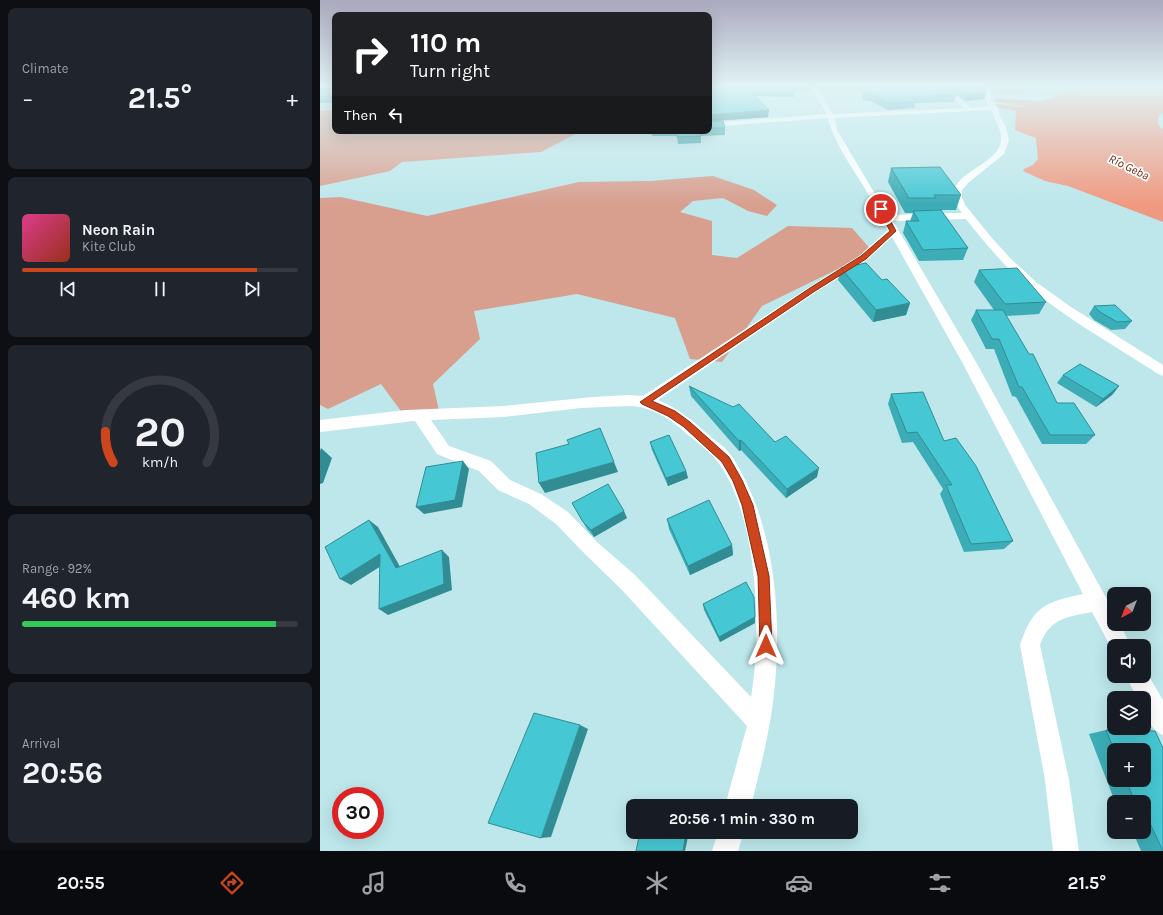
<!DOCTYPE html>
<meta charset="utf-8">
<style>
:root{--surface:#171b24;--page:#20242c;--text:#f1f3f6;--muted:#9ea1a6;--line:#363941;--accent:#cd451c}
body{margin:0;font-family:Karla,sans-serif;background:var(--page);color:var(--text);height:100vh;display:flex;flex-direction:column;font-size:15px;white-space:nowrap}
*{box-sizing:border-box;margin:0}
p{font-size:13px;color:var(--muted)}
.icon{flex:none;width:22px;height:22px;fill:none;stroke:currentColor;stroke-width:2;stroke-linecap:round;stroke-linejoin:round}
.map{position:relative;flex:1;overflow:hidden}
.panel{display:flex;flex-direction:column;gap:8px;padding:8px;background:#0d0f14;width:320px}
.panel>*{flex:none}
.top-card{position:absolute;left:12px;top:12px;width:380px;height:122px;border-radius:8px;box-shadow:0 4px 16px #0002;background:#202124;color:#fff;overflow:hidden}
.needle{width:26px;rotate:222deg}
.fabs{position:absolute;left:787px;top:587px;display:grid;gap:8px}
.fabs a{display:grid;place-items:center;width:44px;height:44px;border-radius:8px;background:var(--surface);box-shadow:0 4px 16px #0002;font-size:20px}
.speed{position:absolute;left:12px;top:787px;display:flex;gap:8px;font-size:20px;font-weight:700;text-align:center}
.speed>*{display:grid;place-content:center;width:52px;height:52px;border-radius:50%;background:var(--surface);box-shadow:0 4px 16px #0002;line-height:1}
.speed .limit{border:6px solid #d22;background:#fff;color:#111}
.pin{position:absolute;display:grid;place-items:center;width:34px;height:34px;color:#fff;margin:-17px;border:2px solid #fff;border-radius:50%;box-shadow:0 1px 4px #0007}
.me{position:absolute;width:44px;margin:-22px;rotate:0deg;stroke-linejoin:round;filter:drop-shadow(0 0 3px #0008)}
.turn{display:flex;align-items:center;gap:14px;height:84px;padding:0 12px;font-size:18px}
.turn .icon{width:52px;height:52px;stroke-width:2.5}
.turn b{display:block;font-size:28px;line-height:34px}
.then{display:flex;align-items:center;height:38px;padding:0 12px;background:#0003;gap:8px;font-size:15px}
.big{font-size:30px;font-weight:700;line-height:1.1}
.panel .card{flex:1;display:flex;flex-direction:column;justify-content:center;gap:6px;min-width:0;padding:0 14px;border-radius:8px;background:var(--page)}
.panel .dial{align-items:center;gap:0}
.dial svg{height:104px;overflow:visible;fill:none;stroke:var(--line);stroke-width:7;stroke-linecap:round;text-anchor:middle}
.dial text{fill:var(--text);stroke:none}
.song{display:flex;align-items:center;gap:12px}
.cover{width:48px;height:48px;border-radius:6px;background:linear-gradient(135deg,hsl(330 70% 55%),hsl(10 70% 35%))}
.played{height:4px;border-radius:2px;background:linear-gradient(90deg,var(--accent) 85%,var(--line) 85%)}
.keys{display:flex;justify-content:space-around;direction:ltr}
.heat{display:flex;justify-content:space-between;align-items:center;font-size:22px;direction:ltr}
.charge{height:6px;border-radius:3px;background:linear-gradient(90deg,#34c759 92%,var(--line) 0)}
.trip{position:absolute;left:306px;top:799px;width:232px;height:40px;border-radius:8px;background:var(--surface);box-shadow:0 4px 16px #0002;font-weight:700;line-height:40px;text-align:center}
.tabs{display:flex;height:64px;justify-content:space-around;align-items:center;background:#090b0e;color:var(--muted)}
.tabs .icon{width:28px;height:28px}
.tabs .current{color:var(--accent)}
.tabs b{font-size:18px;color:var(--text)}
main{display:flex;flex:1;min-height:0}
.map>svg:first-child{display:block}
.green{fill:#d89f8f}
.water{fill:#f09980}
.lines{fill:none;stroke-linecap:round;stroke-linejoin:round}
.minor{fill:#fff;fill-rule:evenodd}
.wall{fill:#3cacb6;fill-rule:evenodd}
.shaded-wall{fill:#318c94}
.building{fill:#46c8d4;stroke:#318c94}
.route{fill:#cd451c;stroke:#852d12}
.labels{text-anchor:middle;stroke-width:3.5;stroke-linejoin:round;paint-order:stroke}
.far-water-label{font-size:12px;font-style:italic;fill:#72250e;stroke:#fff}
</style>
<main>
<section class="panel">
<div class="card"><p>Climate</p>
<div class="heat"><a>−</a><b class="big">21.5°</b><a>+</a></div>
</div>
<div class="card">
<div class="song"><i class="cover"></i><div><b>Neon Rain</b><p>Kite Club</p></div></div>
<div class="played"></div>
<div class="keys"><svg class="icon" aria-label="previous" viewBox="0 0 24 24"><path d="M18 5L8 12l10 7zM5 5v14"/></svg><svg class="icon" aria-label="pause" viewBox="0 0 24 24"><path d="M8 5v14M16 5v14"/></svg><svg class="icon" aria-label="next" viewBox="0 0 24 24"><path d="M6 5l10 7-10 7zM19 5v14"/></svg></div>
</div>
<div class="card dial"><svg viewBox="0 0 100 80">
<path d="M14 69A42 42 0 1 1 86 69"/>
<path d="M14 69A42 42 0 0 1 8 45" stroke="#cd451c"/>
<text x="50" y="56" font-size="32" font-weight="700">20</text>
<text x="50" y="72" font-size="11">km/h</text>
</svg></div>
<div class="card"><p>Range · 92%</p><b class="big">460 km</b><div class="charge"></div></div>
<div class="card"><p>Arrival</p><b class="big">20:56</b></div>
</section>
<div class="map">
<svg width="843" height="851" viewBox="0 0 843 851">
<rect width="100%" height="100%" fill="#bde7eb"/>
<g class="green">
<path d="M671 86H723L699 95 674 93Z"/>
<path d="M15 110V131H261L221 152 82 162 70 171 0 186V111Z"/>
<path d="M393 176 434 190 457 205 447 216 428 211 403 198 373 201 360 212 392 221V255L417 258 468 226 532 228 553 252 442 306 402 362 370 359 355 318 257 294 154 311 160 339 113 384 120 415 89 422 61 384 8 409 0 405V198L21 197 107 216 259 182 330 181Z"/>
</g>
<path class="water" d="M760 86H843V112L838 118V124L843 130V222L748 186 725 181 703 171 704 169 713 165 718 159 716 138 695 130 696 111 675 107V104L714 108 675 102V98L723 101Z"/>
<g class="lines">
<g class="minor">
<path d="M490 86H496L513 114 644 108 618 86H624L651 108 670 106 666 102 663 86H669L672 101 678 108 679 114 686 127 689 140 684 154 648 183 642 190V198L646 206 671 237 691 259 716 282 751 307 843 365V376L838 374C795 346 749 320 708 287 685 267 665 243 646 219L573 221 656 362 794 612V624H800L811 646H794V653L772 612C747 617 730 618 720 645L749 780 759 851H733L725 780 700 645C713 607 724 602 763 594L642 362 572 237 547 260 496 292 338 400C358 408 374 422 390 436 397 442 405 447 410 454 415 460 418 466 421 472 456 535 462 623 454 694 450 732 440 769 431 806H405L427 726 301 589 265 554 236 524 209 504 178 490 159 471 117 454 95 421 0 432V420L86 410 184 406 273 397 308 395 323 396 488 288 539 256 568 230C556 204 539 180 524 155 518 143 511 132 508 118L389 127V123L507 114ZM672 110C674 121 682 128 681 140 679 170 611 173 642 213L570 215 552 189 517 130 515 118ZM308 406C332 406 350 419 367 434 378 443 392 453 400 465 438 520 442 632 431 697L315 575 277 542 248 512 221 494 190 480 171 461 129 446 111 420 184 417 261 408Z"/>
<path d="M15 91V95L0 96V92Z"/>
<path d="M824 668 843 700V735C829 729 824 713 824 698H817L806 676H824Z"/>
<path d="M398 832H424L418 851H392Z"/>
</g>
</g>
<g class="wall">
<path d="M389 86H491V91H474V97L435 96 448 117 397 121 405 128V135L381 136V143L358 144 357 136H332L331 131H389Z"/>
<path d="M497 86H625L636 95 634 102 595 103 594 108 568 110 551 101 542 100 543 93 545 90H500Z"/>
<path d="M626 86H665L666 93 664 99 645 101Z"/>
<path d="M0 91H9L12 97 13 103H0Z"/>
<path d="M571 168 641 195 636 210H612L648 248 643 260 599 261 583 233 586 221H590L593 213H585L568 182Z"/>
<path d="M521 268 562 280 590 303 586 315 553 322 518 280Z"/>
<path d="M659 270 726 302 719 314 686 316 737 403 775 435 766 444H722L696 397 692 396 674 349H666L651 320 656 310H674L654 282Z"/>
<path d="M774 306 812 321 805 329 791 330 774 320 769 314Z"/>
<path d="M743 375 799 386 792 395 776 407 737 383Z"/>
<path d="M369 386 455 442 497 477 466 498 421 450 419 451 371 396Z"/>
<path d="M571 394 624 441 693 541 684 549 644 552 620 494 623 489 593 442 582 443 568 404Z"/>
<path d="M330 442 366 471 368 478 348 486 332 450Z"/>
<path d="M252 503 307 518 274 537 267 529Z"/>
<path d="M347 519 412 545 413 555 370 575 349 529Z"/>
<path d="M383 604 435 617V623L400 642 384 610Z"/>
<path d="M786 730 835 731 843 748V851H821L813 832H824V802H795L769 734ZM794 750H824V780H794Z"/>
</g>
<g class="shaded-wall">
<path d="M0 86H13L15 87V91L14 90 0 91Z"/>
<path d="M9 91 12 97 13 103 9 97Z"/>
<path d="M666 93 664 99 645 101 647 94Z"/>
<path d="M449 110 448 117 389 121V115Z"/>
<path d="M590 303 586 315 553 322 556 310Z"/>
<path d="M799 386 792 395 776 407 783 399Z"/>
<path d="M421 440V450L419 451V441Z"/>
<path d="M1 448 12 458 3 483 0 484V451Z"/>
<path d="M143 461 149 469 142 507 104 514 96 507Z"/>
<path d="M294 462 298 472 225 493 219 483Z"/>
<path d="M499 468 497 477 466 498 467 489Z"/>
<path d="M366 471 368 478 348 486 346 478Z"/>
<path d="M304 511 307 518 274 537 271 530Z"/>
<path d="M49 520 58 527 84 574 76 568Z"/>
<path d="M412 545 413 555 370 575 368 566Z"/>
<path d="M122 550 129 557 132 590 68 615 59 609Z"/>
<path d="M60 554 69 561 31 585 20 579Z"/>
<path d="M435 617V623L400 642 399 637Z"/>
<path d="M260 725 268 729 231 837 221 838Z"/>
<path d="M366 832H369L365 851H363Z"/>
</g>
<g class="building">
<path d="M389 86H474V90H429L449 110 389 115Z"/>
<path d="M547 86H625L636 95 591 97 596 102 569 103 552 94 543 93Z"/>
<path d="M636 86H665L666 93 647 94Z"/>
<rect x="0" y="91" width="9" height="6"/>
<path d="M389 121H403L405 128H389Z"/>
<path d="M357 131H380L381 136 357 137Z"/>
<path d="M620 167 641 195H614L616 198H589L571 168Z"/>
<path d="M621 210 648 248 603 250 586 221H599L593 211Z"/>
<path d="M546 263 562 280 567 279 590 303 556 310 521 268Z"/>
<path d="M697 268 726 302 685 304 659 270Z"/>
<path d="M795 305 812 321 797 322 780 312 774 306Z"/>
<path d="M656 310H683L709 354H713L737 403H754L775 435H730L702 387H699L679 339H672Z"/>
<path d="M760 364 799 386 783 399 743 375Z"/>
<path d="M369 386 413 407 419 404 455 442 466 436 499 468 467 489 421 440 419 441Z"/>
<path d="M603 392 624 441 636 438 656 466 693 541 651 544 626 485H632L597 432 587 433 571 394Z"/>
<path d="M280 428 294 462 219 483 216 453 249 444 247 440Z"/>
<path d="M349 435 366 471 346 478 330 442Z"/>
<path d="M143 461 135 500 96 507 106 467Z"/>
<path d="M288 484 304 511 271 530 263 522 252 503Z"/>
<path d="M389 500 412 545 368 566 347 519Z"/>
<path d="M49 520 76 568 122 550 124 584 59 609 60 554 20 579 5 547Z"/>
<path d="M426 582 434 597 435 617 399 637 383 604Z"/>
<path d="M214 713 260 725 221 838 168 823Z"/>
<path d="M786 730 835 731 843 748V851L826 815H824V802H815L806 780H824V750H794Z"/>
<path d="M328 800 355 806H326Z"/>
<path d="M320 832H366L363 851H316Z"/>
</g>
<linearGradient id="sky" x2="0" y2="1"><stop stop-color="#aba9be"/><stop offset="0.42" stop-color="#e1f4f6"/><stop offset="1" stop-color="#e1f4f6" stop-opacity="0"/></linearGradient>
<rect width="843" height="205" fill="url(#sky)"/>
<path class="route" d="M561 207 564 209 576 231 546 259 495 291 332 401 355 411 370 422 409 457 422 480 433 505 449 576 452 646 450 651 446 653 441 651 440 646 438 576 422 505 413 481 402 462 364 427 348 416 322 404 320 402 490 288 541 256 570 231 558 209Z"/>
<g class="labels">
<g class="far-water-label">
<text transform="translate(809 167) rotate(26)" y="4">Río Geba</text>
</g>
</g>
</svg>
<div class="fabs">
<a><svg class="needle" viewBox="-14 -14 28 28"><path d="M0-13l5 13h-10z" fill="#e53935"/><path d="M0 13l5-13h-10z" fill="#9ea1a6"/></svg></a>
<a><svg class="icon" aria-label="sound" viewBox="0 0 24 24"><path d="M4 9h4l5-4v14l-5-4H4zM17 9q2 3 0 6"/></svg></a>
<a><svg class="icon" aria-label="layers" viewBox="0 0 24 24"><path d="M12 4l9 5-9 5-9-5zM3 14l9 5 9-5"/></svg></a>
<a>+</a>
<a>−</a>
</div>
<div class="speed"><div class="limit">30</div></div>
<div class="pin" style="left:561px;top:209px;background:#d93025"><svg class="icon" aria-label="arrive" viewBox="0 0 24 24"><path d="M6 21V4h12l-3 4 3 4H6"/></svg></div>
<svg class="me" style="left:446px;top:646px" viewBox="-20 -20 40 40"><path d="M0-17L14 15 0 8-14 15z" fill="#cd451c" stroke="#fff" stroke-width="4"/></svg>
<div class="trip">20:56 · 1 min · 330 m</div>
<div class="top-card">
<div class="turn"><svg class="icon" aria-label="right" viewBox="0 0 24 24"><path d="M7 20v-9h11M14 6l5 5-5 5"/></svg><div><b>110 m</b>Turn right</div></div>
<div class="then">Then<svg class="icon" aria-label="left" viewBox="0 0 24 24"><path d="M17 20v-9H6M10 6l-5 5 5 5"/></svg></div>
</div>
</div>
</main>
<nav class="tabs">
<b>20:55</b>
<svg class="icon current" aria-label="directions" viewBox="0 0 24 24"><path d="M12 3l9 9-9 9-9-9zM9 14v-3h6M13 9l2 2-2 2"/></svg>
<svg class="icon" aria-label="music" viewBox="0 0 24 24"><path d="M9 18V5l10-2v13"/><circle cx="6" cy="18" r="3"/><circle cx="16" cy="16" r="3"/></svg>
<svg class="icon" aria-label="phone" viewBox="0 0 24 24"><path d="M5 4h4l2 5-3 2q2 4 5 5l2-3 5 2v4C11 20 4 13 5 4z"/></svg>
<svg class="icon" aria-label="climate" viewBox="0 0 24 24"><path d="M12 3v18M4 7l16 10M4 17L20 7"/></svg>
<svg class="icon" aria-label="car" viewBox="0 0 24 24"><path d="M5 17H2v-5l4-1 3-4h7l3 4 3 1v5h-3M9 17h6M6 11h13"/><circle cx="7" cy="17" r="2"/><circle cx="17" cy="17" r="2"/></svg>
<svg class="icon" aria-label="filters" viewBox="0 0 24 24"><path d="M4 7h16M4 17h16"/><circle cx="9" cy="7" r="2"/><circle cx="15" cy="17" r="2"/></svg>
<b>21.5°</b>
</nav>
